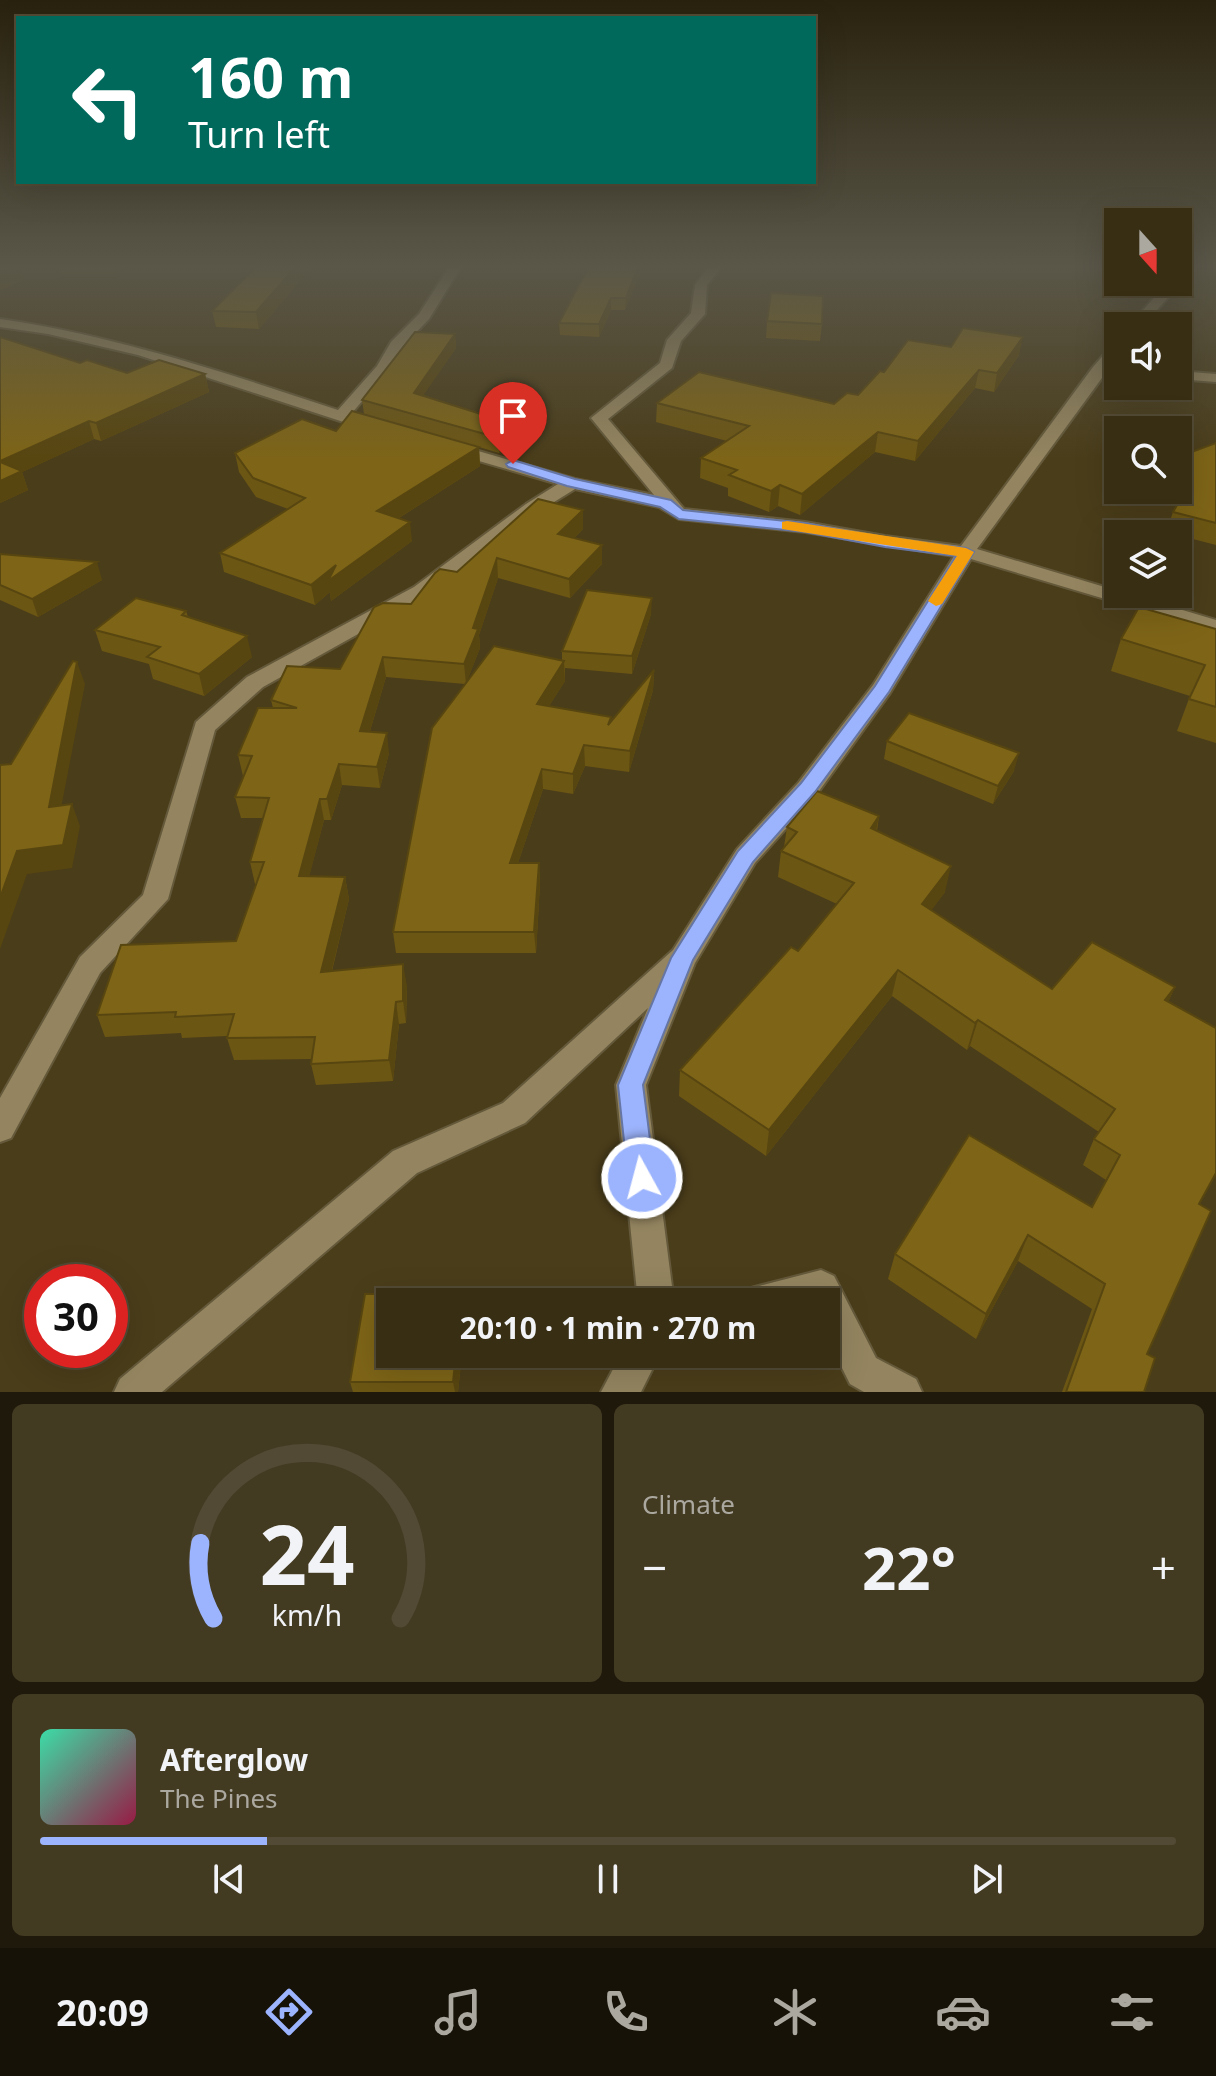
<!DOCTYPE html>
<meta charset="utf-8">
<style>
:root{--surface:#382e14;--page:#433a22;--text:#f1f3f6;--muted:#aba8a0;--line:#524a34;--accent:#9cb4fd}
body{margin:0;font-family:"Noto Sans",sans-serif;background:var(--page);color:var(--text);height:100vh;display:flex;flex-direction:column;font-size:30px;white-space:nowrap}
*{box-sizing:border-box;margin:0}
p{font-size:26px;color:var(--muted)}
.icon{flex:none;width:44px;height:44px;fill:none;stroke:currentColor;stroke-width:2;stroke-linecap:round;stroke-linejoin:round}
.map{position:relative;height:1392px;overflow:hidden}
.sheet{display:flex;flex-direction:column;gap:12px;padding:12px;background:#1f190b;flex:1}
.sheet>*{flex:none}
.top-card{position:absolute;left:16px;top:16px;width:800px;height:168px;border-radius:0px;box-shadow:0 8px 32px #0002,0 0 0 2px var(--line);background:#00695c;color:#fff;overflow:hidden}
.needle{width:52px;rotate:159deg}
.tools{position:absolute;left:1104px;top:208px;display:grid;gap:16px}
.tools a{display:grid;place-items:center;width:88px;height:88px;border-radius:0px;background:var(--surface);box-shadow:0 8px 32px #0002,0 0 0 2px var(--line);font-size:40px}
.speed{position:absolute;left:24px;top:1264px;display:flex;gap:16px;font-size:40px;font-weight:700;text-align:center}
.speed>*{display:grid;place-content:center;width:104px;height:104px;border-radius:50%;background:var(--surface);box-shadow:0 8px 32px #0002,0 0 0 2px var(--line);line-height:1}
.speed .limit{border:12px solid #d22;background:#fff;color:#111}
.pin{position:absolute;display:grid;place-items:center;width:68px;height:68px;color:#fff;margin:-82px -34px;border-radius:50% 50% 50% 0;rotate:-45deg;box-shadow:0 0 8px #0007}
.pin .icon{rotate:45deg}
.me{position:absolute;width:88px;margin:-44px;rotate:353deg;stroke-linejoin:round;filter:drop-shadow(0 0 6px #0008)}
.turn{display:flex;align-items:center;gap:28px;height:168px;padding:0 40px;font-size:36px}
.turn .icon{width:104px;height:104px;stroke-width:2.5}
.turn b{display:block;font-size:56px;line-height:68px}
.big{font-size:60px;font-weight:700;line-height:1.1}
.sheet .widget{flex:1;display:flex;flex-direction:column;justify-content:center;gap:12px;min-width:0;padding:0 28px;border-radius:12px;background:var(--page)}
.sheet .dial{align-items:center;gap:0}
.dial svg{height:208px;overflow:visible;fill:none;stroke:var(--line);stroke-width:7;stroke-linecap:round;text-anchor:middle}
.dial text{fill:var(--text);stroke:none}
.song{display:flex;align-items:center;gap:24px}
.cover{width:96px;height:96px;border-radius:12px;background:linear-gradient(135deg,hsl(160 70% 55%),hsl(340 70% 35%))}
.played{height:8px;border-radius:4px;background:linear-gradient(90deg,var(--accent) 20%,var(--line) 20%)}
.keys{display:flex;justify-content:space-around;direction:ltr}
.heat{display:flex;justify-content:space-between;align-items:center;font-size:44px;direction:ltr}
.sheet .tiles{flex:1;display:grid;gap:12px;grid-template-columns:1fr 1fr}
.widget:last-child{grid-column:span 2}
.trip{position:absolute;left:376px;top:1288px;width:464px;height:80px;border-radius:0px;background:var(--surface);box-shadow:0 8px 32px #0002,0 0 0 2px var(--line);font-weight:700;line-height:80px;text-align:center}
.dock{display:flex;height:128px;justify-content:space-around;align-items:center;background:#161208;color:var(--muted)}
.dock .icon{width:56px;height:56px}
.dock .active{color:var(--accent)}
.dock b{font-size:36px;color:var(--text)}
.map>svg:first-child{display:block}
.lines{fill:none;stroke-linecap:round;stroke-linejoin:round}
.minor-casing{stroke:#64593a;stroke-width:4}
.minor{fill:#948560;fill-rule:evenodd}
.wall{fill:#6c5614}
.shaded-wall{fill:#584610}
.building{fill:#7d6417;stroke:#584610;stroke-width:2}
.route{fill:#9cb4fd;stroke:#6575a4;stroke-width:2}
.slow{fill:#f59e0b}
</style>
<div class="map">
<svg width="1216" height="1392" viewBox="0 0 1216 1392">
<rect width="100%" height="100%" fill="#4a3d1a"/>
<g class="lines">
<defs>
<g id="minor">
<path d="M451 264H463L429 319 402 347 388 371 351 414 380 424V430L374 432 138 355 48 334 0 327V319C117 336 226 373 338 410L377 366 391 342 419 314Z"/>
<path d="M711 264H724L707 285 705 314 681 341 672 368 608 419 684 509 805 522 885 536 961 546 1093 367 1113 344 1118 343V356L977 549 1118 591V594H1129L1216 620V632L971 559 890 693 817 794 755 863 695 963 646 1085 674 1302H638L616 1085 648 1008 525 1123 417 1173 162 1392H114L120 1379 393 1151 503 1103 673 950 737 849 799 782 873 685 954 556 805 532 679 519 659 507 575 489 538 512 428 595 263 687 215 730 168 899 100 973 11 1138 0 1142V1098L80 957 143 895 196 722 247 677 414 587 526 504 558 484 448 452V446L454 444 575 479 654 495 591 418 660 363 667 340 691 313 695 285Z"/>
<path d="M1178 279 1181 282 1179 285 1143 326H1129L1168 282H1178Z"/>
<path d="M1178 371 1216 374V382L1178 379Z"/>
<path d="M821 1270 834 1276 876 1358 916 1379 922 1392H864L850 1384 826 1336V1302H742L747 1289Z"/>
<path d="M621 1354H660L641 1392H601Z"/>
</g>
</defs>
<use href="#minor" class="minor-casing"/>
<use href="#minor" class="minor"/>
</g>
<g class="wall">
<path d="M59 264H128L115 274H61Z"/>
<path d="M259 264H314L259 329 216 327 212 311Z"/>
<path d="M644 264 625 310H611L599 337 560 335 559 323Z"/>
<path d="M767 321 822 324 820 341 766 338Z"/>
<path d="M455 334 456 348 423 395 519 426V441L499 453 479 447 480 466 399 518 412 541 331 601 330 592 315 605 224 572 220 553 288 509 256 497 239 472 235 453 336 431 364 414 362 400Z"/>
<path d="M0 337 80 363 127 373 205 374 209 392 101 441 94 439 22 472 28 490 0 503Z"/>
<path d="M951 347 1019 355 994 392 975 388 915 461 875 452 800 515 778 506 769 512 728 496V488L700 478 701 458 727 441 656 422 657 403 834 404 858 395 884 372Z"/>
<path d="M1216 443V545L1166 532 1173 512 1179 502 1154 490H1178V457Z"/>
<path d="M583 510V529L574 538 602 545V564L570 598 498 578 479 635 480 648 466 683 562 660V651L651 614 632 674 565 668V681L549 706 611 717V722L654 670 653 690 629 772 585 766 573 794 543 789 518 863H539L540 884 536 953H396L393 932 465 684 386 677 370 731 389 753 380 788 342 785 331 820H324L309 876 345 877 349 899 332 971 407 986 406 1023 399 1024 393 1081 316 1085 311 1064 312 1059 234 1060 227 1038V1036L182 1038 181 1033 105 1037 97 1015 236 941 257 884H255L250 862 263 818H241L235 797 244 776H243L238 755 273 708 271 700 340 669 411 604 457 572Z"/>
<path d="M0 554 102 580 38 617 0 600Z"/>
<path d="M186 611 188 617 252 657 204 696 153 679 149 664 102 651 95 630Z"/>
<path d="M1216 629V743L1177 731 1190 696 1111 671 1121 639Z"/>
<path d="M887 741 1014 771 993 804 884 759Z"/>
<path d="M879 816 877 831 945 892 931 910 1052 989 1175 987 1168 1002 1199 1204 1147 1354 1144 1392H1062L1092 1309 1018 1261 976 1339 888 1279 895 1254 1092 1207 1106 1180 1083 1165 1094 1139 1099 1132 970 1046 967 1050 892 996 766 1156 679 1096 680 1070 798 951 837 904 778 877 781 851 784 847 787 827Z"/>
<path d="M462 1354 458 1392H353L350 1382Z"/>
</g>
<g class="shaded-wall">
<path d="M17 264H20L24 279 0 291V273Z"/>
<path d="M113 264H128L115 274Z"/>
<path d="M298 264H314L259 329 256 312Z"/>
<path d="M639 264H644L625 310 626 298Z"/>
<path d="M611 298V310L599 337V324Z"/>
<path d="M455 334 456 348 415 407 414 393Z"/>
<path d="M1023 337 1019 355 994 392 997 373Z"/>
<path d="M979 370 975 388 915 461 918 441Z"/>
<path d="M205 374 209 392 101 441 96 423Z"/>
<path d="M89 421 94 439 22 472 28 490 0 503V461Z"/>
<path d="M519 426V441L499 453V438Z"/>
<path d="M878 432 875 452 800 515 802 494Z"/>
<path d="M479 447 480 466 380 530 377 511Z"/>
<path d="M780 485 778 506 769 512 771 491Z"/>
<path d="M583 510V529L559 553 558 534Z"/>
<path d="M410 522 412 541 331 601 330 592 315 605 311 585 336 565Z"/>
<path d="M602 545V564L570 598 569 579Z"/>
<path d="M497 558 498 578 479 635 480 648 466 684 464 664 473 628Z"/>
<path d="M97 562 102 580 38 617 32 599Z"/>
<path d="M652 598 651 614 632 674V656Z"/>
<path d="M247 636 252 657 204 696 199 674Z"/>
<path d="M383 657 386 677 364 751 360 731Z"/>
<path d="M564 661 565 681 538 724 537 704Z"/>
<path d="M77 662 85 684 57 829 49 807Z"/>
<path d="M654 670 653 690 629 772 630 751Z"/>
<path d="M387 733 389 753 380 788 377 767Z"/>
<path d="M584 745 585 766 573 794V774Z"/>
<path d="M1019 753 1014 771 993 804 998 786Z"/>
<path d="M339 764 342 785 331 820 327 799Z"/>
<path d="M542 769 543 789 511 884 510 863Z"/>
<path d="M320 799 324 820 304 897 299 876Z"/>
<path d="M72 804 80 826 72 868 27 874 0 949V898L17 851Z"/>
<path d="M879 816 874 842 871 828Z"/>
<path d="M539 863 540 884 536 953 534 932Z"/>
<path d="M951 866 945 892 916 931 922 904Z"/>
<path d="M345 877 349 899 326 994 321 972Z"/>
<path d="M403 964 407 986 406 1023 403 1001Z"/>
<path d="M898 970 892 996 766 1156 769 1130Z"/>
<path d="M1175 987 1163 1013 1165 1000Z"/>
<path d="M396 1002 399 1024 393 1081 389 1060Z"/>
<path d="M978 1020 970 1046 967 1050 975 1023Z"/>
<path d="M1028 1235 1018 1261 976 1339 986 1314Z"/>
<path d="M456 1354H462L458 1392H455L453 1382Z"/>
</g>
<g class="building">
<path d="M0 264H17L0 273Z"/>
<path d="M259 264H298L256 312 212 311Z"/>
<path d="M590 264H639L626 298H611L599 324 559 323Z"/>
<path d="M771 293 823 296 822 324 767 321Z"/>
<path d="M963 328 1023 337 997 373 979 370 918 441 878 432 802 494 780 485 771 491 729 475 737 470 701 458 749 426 657 403 699 372 834 404 847 393 858 395 880 371 884 372 908 340 951 347Z"/>
<path d="M415 332 455 334 414 393 519 426 499 438 362 400Z"/>
<path d="M0 337 80 363 87 360 127 373 159 360 205 374 96 423 89 421 0 461Z"/>
<path d="M352 411 479 447 377 511 410 522 328 581 336 565 311 585 220 553 305 498 253 478 235 453 302 419 336 431Z"/>
<path d="M1216 443V523L1173 512 1189 485 1178 480V457Z"/>
<path d="M0 462 22 471 0 481Z"/>
<path d="M538 499 583 510 558 534 602 545 569 579 497 558 473 628 478 629 464 664 383 657 360 731 387 733 377 767 339 764 327 799H320L299 876 345 877 321 972 403 964V1001L396 1002 389 1060 311 1064 315 1037 227 1038 234 1014 175 1017 176 1012 97 1015 121 945 236 941 264 862H250L269 798 235 797 252 756 238 755 258 708H297L271 700 287 666 340 669 374 607 383 603 411 604 435 573 440 569 457 572Z"/>
<path d="M0 554 97 562 32 599 0 585Z"/>
<path d="M587 590 652 598 632 656 562 651Z"/>
<path d="M136 598 186 611 182 615 247 636 199 674 147 657 160 647 95 630Z"/>
<path d="M1139 607 1216 629V707L1189 699 1205 665 1121 639Z"/>
<path d="M494 646 564 661 537 704 611 717 608 725 654 670 630 751 584 745 573 774 542 769 510 863H539L534 932H393L432 728Z"/>
<path d="M73 661 77 662 49 807 72 804 63 845 17 851 0 898V765L11 764Z"/>
<path d="M909 713 1019 753 998 786 887 741Z"/>
<path d="M817 791 879 816 871 828 951 866 922 904 1052 989 1092 942 1175 987 1165 1000 1216 1028V1173L1199 1204 1211 1211 1147 1354 1155 1358 1144 1392H1066L1105 1284 1028 1235 986 1314 895 1254 969 1135 1092 1207 1120 1155 1094 1139 1115 1109 978 1020 975 1023 898 970 769 1130 680 1070 791 947 798 951 854 883 781 851 797 832 787 827Z"/>
<path d="M365 1294H462V1302H390V1354H456L453 1382H350Z"/>
</g>
<linearGradient id="sky" x2="0" y2="1"><stop stop-color="#29220e"/><stop offset="0.58" stop-color="#5a5749"/><stop offset="1" stop-color="#5a5749" stop-opacity="0"/></linearGradient>
<rect width="1216" height="459" fill="url(#sky)"/>
<path class="route" d="M513 460 575 479 671 500 683 510 805 523 885 538 966 548 974 552 889 692 815 792 753 862 693 960 643 1085 655 1178 651 1187 642 1191 632 1187 628 1178 618 1085 671 958 738 851 801 783 875 686 956 556 885 547 805 532 679 519 660 507 567 486 508 467 506 464Z"/>
<path class="slow" d="M787 521 966 548 974 552 942 604 936 606 928 601 957 556 782 529V522Z"/>
</svg>
<div class="tools">
<a><svg class="needle" viewBox="-14 -14 28 28"><path d="M0-13l5 13h-10z" fill="#e53935"/><path d="M0 13l5-13h-10z" fill="#aba8a0"/></svg></a>
<a><svg class="icon" aria-label="sound" viewBox="0 0 24 24"><path d="M4 9h4l5-4v14l-5-4H4zM17 9q2 3 0 6"/></svg></a>
<a><svg class="icon" aria-label="search" viewBox="0 0 24 24"><circle cx="10" cy="10" r="6"/><path d="M15 15l6 6"/></svg></a>
<a><svg class="icon" aria-label="layers" viewBox="0 0 24 24"><path d="M12 4l9 5-9 5-9-5zM3 14l9 5 9-5"/></svg></a>
</div>
<div class="speed"><div class="limit">30</div></div>
<div class="pin" style="left:513px;top:464px;background:#d93025"><svg class="icon" aria-label="arrive" viewBox="0 0 24 24"><path d="M6 21V4h12l-3 4 3 4H6"/></svg></div>
<svg class="me" style="left:642px;top:1178px" viewBox="-20 -20 40 40"><circle r="17" fill="#9cb4fd" stroke="#fff" stroke-width="3"/><path d="M0-11L8 9 0 5-8 9z" fill="#fff"/></svg>
<div class="trip">20:10 · 1 min · 270 m</div>
<div class="top-card">
<div class="turn"><svg class="icon" aria-label="left" viewBox="0 0 24 24"><path d="M17 20v-9H6M10 6l-5 5 5 5"/></svg><div><b>160 m</b>Turn left</div></div>
</div>
</div>
<section class="sheet">
<div class="tiles">
<div class="widget dial"><svg viewBox="0 0 100 80">
<path d="M14 69A42 42 0 1 1 86 69"/>
<path d="M14 69A42 42 0 0 1 9 40" stroke="#9cb4fd"/>
<text x="50" y="56" font-size="32" font-weight="700">24</text>
<text x="50" y="72" font-size="11">km/h</text>
</svg></div>
<div class="widget"><p>Climate</p>
<div class="heat"><a>−</a><b class="big">22°</b><a>+</a></div>
</div>
<div class="widget">
<div class="song"><i class="cover"></i><div><b>Afterglow</b><p>The Pines</p></div></div>
<div class="played"></div>
<div class="keys"><svg class="icon" aria-label="previous" viewBox="0 0 24 24"><path d="M18 5L8 12l10 7zM5 5v14"/></svg><svg class="icon" aria-label="pause" viewBox="0 0 24 24"><path d="M8 5v14M16 5v14"/></svg><svg class="icon" aria-label="next" viewBox="0 0 24 24"><path d="M6 5l10 7-10 7zM19 5v14"/></svg></div>
</div>
</div>
</section>
<nav class="dock">
<b>20:09</b>
<svg class="icon active" aria-label="directions" viewBox="0 0 24 24"><path d="M12 3l9 9-9 9-9-9zM9 14v-3h6M13 9l2 2-2 2"/></svg>
<svg class="icon" aria-label="music" viewBox="0 0 24 24"><path d="M9 18V5l10-2v13"/><circle cx="6" cy="18" r="3"/><circle cx="16" cy="16" r="3"/></svg>
<svg class="icon" aria-label="phone" viewBox="0 0 24 24"><path d="M5 4h4l2 5-3 2q2 4 5 5l2-3 5 2v4C11 20 4 13 5 4z"/></svg>
<svg class="icon" aria-label="climate" viewBox="0 0 24 24"><path d="M12 3v18M4 7l16 10M4 17L20 7"/></svg>
<svg class="icon" aria-label="car" viewBox="0 0 24 24"><path d="M5 17H2v-5l4-1 3-4h7l3 4 3 1v5h-3M9 17h6M6 11h13"/><circle cx="7" cy="17" r="2"/><circle cx="17" cy="17" r="2"/></svg>
<svg class="icon" aria-label="filters" viewBox="0 0 24 24"><path d="M4 7h16M4 17h16"/><circle cx="9" cy="7" r="2"/><circle cx="15" cy="17" r="2"/></svg>
</nav>
